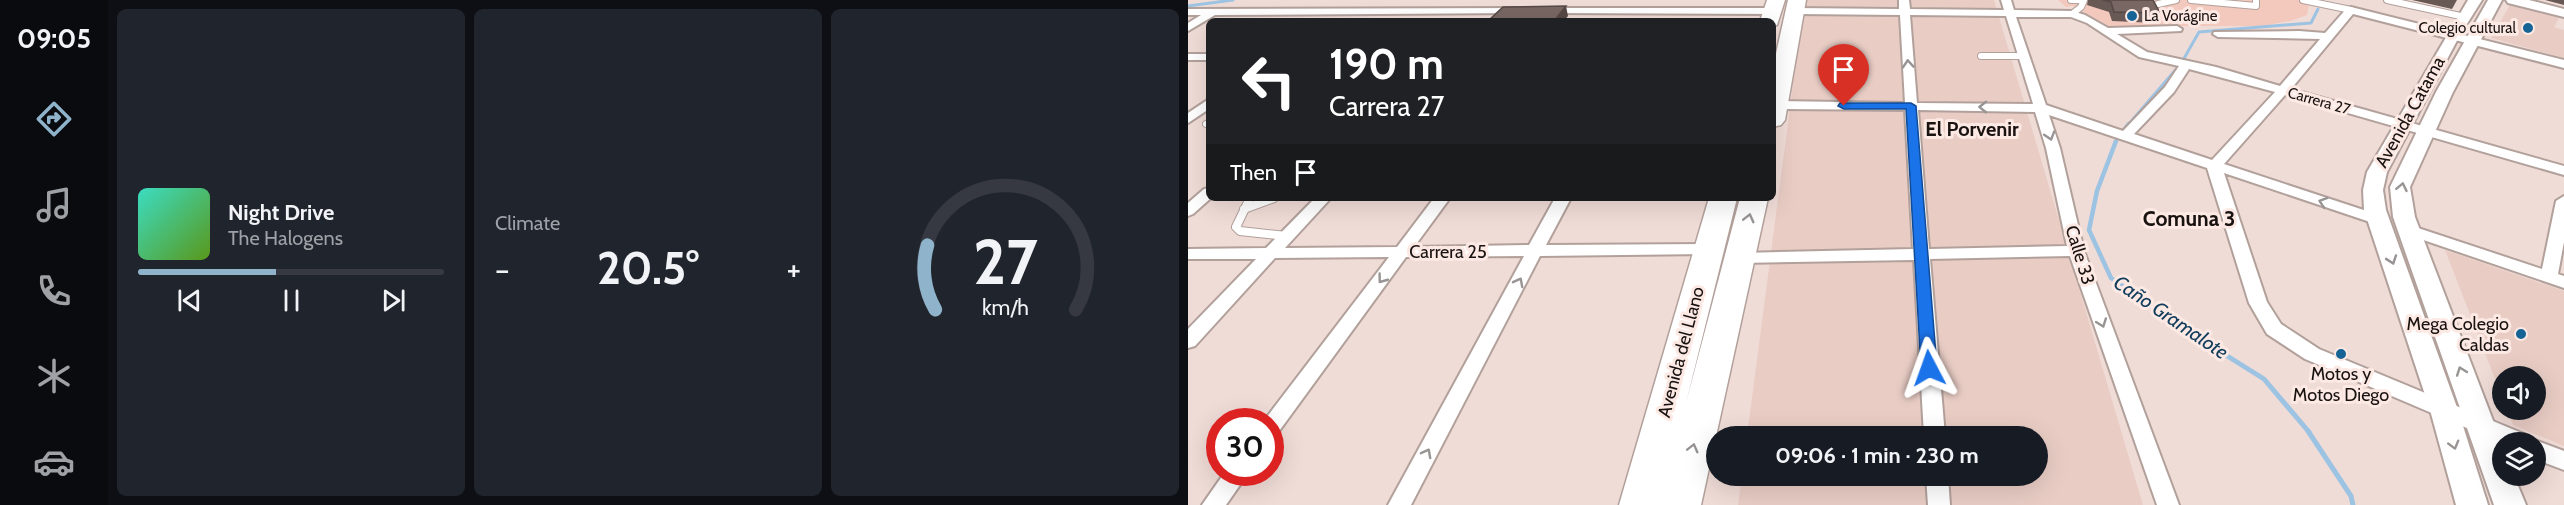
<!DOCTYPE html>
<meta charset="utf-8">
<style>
:root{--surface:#171b24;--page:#20242c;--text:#f1f3f6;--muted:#9ea1a6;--line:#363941;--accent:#8eb3cb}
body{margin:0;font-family:Cabin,sans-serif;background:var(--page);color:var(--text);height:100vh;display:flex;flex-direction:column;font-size:22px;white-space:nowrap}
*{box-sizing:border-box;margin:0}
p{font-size:20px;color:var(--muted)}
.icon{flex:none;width:33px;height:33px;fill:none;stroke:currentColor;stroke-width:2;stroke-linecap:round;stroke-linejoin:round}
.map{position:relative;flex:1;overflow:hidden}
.panel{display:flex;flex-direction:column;gap:9px;padding:9px;background:#0d0f14;width:1080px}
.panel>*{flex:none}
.top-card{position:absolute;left:18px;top:18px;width:570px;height:183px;border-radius:9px;box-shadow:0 6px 24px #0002;background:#202124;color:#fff;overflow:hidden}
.buttons{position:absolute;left:1304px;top:366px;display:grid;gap:12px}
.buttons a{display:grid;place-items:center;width:54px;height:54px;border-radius:50%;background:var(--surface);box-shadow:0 6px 24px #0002;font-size:30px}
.speed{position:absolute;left:18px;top:408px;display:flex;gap:12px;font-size:30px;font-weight:700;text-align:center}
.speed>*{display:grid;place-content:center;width:78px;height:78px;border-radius:50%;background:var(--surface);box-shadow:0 6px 24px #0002;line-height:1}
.speed .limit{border:9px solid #d22;background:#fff;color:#111}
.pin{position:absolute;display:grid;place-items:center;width:51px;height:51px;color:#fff;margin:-62px -26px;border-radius:50% 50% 50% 0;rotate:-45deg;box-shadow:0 0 6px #0007}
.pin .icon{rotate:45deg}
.me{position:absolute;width:66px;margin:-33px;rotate:356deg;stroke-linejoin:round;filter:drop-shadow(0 0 4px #0008)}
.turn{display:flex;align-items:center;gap:21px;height:126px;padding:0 24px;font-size:27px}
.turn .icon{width:78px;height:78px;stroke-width:2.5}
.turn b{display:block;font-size:42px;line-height:51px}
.then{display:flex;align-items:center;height:57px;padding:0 24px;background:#0003;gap:12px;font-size:22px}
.big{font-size:45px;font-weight:700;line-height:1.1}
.panel .card{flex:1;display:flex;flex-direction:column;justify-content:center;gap:9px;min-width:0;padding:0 21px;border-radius:9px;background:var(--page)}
.panel .dial{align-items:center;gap:0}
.dial svg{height:156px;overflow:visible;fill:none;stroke:var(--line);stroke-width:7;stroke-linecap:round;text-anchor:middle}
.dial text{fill:var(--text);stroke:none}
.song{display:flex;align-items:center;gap:18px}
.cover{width:72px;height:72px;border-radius:9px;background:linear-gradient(135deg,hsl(170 70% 55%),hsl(90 70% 35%))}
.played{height:6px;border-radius:3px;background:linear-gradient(90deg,var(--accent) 45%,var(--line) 45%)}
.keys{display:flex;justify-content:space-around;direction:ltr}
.heat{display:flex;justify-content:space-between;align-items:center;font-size:33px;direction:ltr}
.panel .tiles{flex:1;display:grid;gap:9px;grid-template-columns:repeat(3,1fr)}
.trip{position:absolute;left:518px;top:426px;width:342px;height:60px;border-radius:30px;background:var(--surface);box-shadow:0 6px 24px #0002;font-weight:700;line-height:60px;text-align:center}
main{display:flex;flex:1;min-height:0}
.tabs{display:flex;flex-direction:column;width:108px;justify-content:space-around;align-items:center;background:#090b0e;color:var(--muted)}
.tabs .icon{width:42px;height:42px}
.tabs .active{color:var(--accent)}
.tabs b{font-size:27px;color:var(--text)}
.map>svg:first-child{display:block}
.built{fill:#e9cdc5}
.green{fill:#f3c8bd}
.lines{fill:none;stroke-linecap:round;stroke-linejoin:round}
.stream-far2{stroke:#9dc3e3;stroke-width:3}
.stream-far1{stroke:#9dc3e3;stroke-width:4.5}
.stream{stroke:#9dc3e3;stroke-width:5}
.lane-far1-casing{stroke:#b2a09b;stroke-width:8}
.lane-casing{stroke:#b2a09b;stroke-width:10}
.street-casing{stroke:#b2a09b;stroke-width:4}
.secondary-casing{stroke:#b2a09b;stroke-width:4}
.highway-casing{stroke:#b2a09b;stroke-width:3}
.lane-far1{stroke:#fff;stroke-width:6}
.lane{stroke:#fff;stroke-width:8}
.street{fill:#fff;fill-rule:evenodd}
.secondary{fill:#fff;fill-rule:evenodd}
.highway{fill:#fff;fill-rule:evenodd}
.wall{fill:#685955}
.shaded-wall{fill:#554845}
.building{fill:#796763;stroke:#554845;stroke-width:1.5}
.oneway{stroke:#979493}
.route{fill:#1a73e8;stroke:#114b97;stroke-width:1.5}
.poi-dot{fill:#166496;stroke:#fde9e4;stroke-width:2}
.labels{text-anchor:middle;stroke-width:6;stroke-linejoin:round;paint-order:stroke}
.far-poi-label{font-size:15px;fill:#181210;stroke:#fde9e4;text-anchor:start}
.far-street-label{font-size:15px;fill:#181210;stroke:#fde9e4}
.street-label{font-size:18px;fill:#181210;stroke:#fde9e4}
.poi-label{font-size:18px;fill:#181210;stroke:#fde9e4;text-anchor:end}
.neighbourhood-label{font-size:20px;font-weight:bold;fill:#181210;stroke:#fde9e4}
.water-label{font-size:20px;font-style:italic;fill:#103d5c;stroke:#fde9e4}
.quarter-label{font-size:21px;font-weight:bold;fill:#181210;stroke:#fde9e4}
</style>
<main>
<nav class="tabs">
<b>09:05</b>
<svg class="icon active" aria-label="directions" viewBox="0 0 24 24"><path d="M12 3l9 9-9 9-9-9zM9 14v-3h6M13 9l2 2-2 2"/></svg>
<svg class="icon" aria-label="music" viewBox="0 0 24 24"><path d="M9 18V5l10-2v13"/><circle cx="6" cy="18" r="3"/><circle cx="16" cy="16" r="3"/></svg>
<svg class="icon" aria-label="phone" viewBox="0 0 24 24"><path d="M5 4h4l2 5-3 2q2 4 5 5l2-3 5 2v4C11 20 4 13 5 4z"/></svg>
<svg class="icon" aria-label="climate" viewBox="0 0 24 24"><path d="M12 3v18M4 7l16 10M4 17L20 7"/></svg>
<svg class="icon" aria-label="car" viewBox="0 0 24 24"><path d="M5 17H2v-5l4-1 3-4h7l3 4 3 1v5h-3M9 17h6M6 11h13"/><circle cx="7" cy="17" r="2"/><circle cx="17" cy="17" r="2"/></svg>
</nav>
<section class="panel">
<div class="tiles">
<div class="card">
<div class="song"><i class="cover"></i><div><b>Night Drive</b><p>The Halogens</p></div></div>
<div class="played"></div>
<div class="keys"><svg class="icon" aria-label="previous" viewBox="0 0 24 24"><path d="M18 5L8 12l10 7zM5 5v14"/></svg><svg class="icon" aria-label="pause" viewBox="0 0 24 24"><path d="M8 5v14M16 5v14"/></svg><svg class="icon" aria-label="next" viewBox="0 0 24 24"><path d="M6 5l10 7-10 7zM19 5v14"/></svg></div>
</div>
<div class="card"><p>Climate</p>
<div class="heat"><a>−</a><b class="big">20.5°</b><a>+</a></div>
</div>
<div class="card dial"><svg viewBox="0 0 100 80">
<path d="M14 69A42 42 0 1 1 86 69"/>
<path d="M14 69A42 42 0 0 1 10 36" stroke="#8eb3cb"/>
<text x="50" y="56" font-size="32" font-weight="700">27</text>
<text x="50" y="72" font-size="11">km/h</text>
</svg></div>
</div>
</section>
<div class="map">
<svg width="1376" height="505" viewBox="0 0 1376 505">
<rect width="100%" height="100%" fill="#f0dcd7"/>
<g class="built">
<path d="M616 0H806L955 505H550L554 476H849V436H559Z"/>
<path d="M1324 1 1363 12 1371 18 1366 27 1376 30V58L1303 38Z"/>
<path d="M1257 250 1376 291V446L1325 425 1319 410H1347V376H1314V397Z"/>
</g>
<path class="green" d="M870 0H1122L1119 15 1102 21 1074 26H921L885 6 878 7Z"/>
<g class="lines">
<g class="stream-far2">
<path d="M0 6 45 0"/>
<path d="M994 62 1011 32 1123 23 1130 9"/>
<path d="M940 125 990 67"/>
</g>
<g class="stream-far1">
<path d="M937 129 941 124"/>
<path d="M928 141 909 191 901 230 923 278 939 289"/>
</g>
<g class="stream">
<path d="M937 288 1001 332 1076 379 1121 432"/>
<path d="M1120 431 1163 496 1165 505"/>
</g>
<defs>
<g id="lane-far1">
<path d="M883 0H895"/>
<path d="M1003 0 1068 6V0"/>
<path d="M1115 0 1163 10"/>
<path d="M1199 0 1277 17"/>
<path d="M970 4 988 0"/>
<path d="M884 14 893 7 896 0"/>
<path d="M793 56H836"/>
<path d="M18 124 21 123"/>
</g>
<g id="lane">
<path d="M62 198 48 227 52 231 99 236"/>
<path d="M56 209 86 198"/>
</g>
<g id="street">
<path d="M711 0H721L722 9 816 10 813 0H823L826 10 884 11 897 15 920 28 989 26 994 29 993 31 929 34 959 52 1028 67 1092 86 1132 39 1030 37 1025 34 1026 32 1111 31 1137 33 1159 8 1163 7 1376 60V68L1165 14 1103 89 1376 166V175L1097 95 1036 164 1197 217 1199 220 1197 223H1185L1036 173 1079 302 1093 324 1131 349 1341 436 1343 441 1347 440 1376 451V470L1347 459V442L1314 443 1117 359 1079 334 1061 303 1019 168 861 115 872 148 896 251 991 505H969L882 256 742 259 757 436H736L726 260 552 263 546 262 544 258 546 254 552 253 725 249 717 110 585 109V101L717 103 712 15 607 14 602 11 607 8 711 9ZM722 15 818 16 845 104 729 103ZM828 17H883L899 23 951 57 991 66 977 87 935 131 858 105ZM1001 69 1087 92 1024 160 946 134 986 92ZM730 110 847 112 858 148 879 246 741 249Z"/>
<path d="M332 8 336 9V13L27 15 0 31V23L13 15H0V9Z"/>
<path d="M358 8H585L590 11 585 14 354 13V9Z"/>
<rect x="0" y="54" width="21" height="6"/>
<path d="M21 99V109L0 123V113Z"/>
<path d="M21 188V198H23L5 214 0 216V203L16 189Z"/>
<path d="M1376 196V242L1370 274 1376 276V288L1215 233 1213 230 1215 227H1227L1354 269 1368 201Z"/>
<path d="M127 198H143L97 248 209 247 246 198H262L226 247 341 245 367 198H383L358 245 520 244 526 245 528 249 526 253 520 254 352 256 223 505H200L336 256 218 257 89 434 82 436V422H75L201 257 87 258 7 346 0 348V329L68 259H0V249L78 248Z"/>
<path d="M37 472H61L38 505H14Z"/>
<path d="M738 476H760L762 505H740Z"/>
</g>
<g id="secondary">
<path d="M1280 0H1294L1272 35 1199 172 1195 190 1198 210 1270 410 1300 505H1268L1242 410 1176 210 1175 190 1179 172Z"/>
<path d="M1300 0H1314L1265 92 1222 187 1227 217 1314 444V476H1326L1338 505H1306L1205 217 1202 187 1248 92Z"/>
<path d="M1318 0H1341L1376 9V17L1320 3Z"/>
</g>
<g id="highway">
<path d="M579 0H597L589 25 585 26V21H572Z"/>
<path d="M600 0H618L597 120 593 125 585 127V67Z"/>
<path d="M521 198H549L498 403 552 198H580L513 505H431Z"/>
</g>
</defs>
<use href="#lane-far1" class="lane-far1-casing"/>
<use href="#lane" class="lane-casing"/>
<use href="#street" class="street-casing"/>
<use href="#secondary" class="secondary-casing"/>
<use href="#highway" class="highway-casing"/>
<use href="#lane-far1" class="lane-far1"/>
<use href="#lane" class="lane"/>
<use href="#street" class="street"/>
<use href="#secondary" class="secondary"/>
<use href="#highway" class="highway"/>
</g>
<g class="wall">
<path d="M900 0H965L972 13 969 23 924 21 921 12 899 5Z"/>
<path d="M1224 0H1269L1264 9Z"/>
<path d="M1357 0H1376V5Z"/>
</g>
<path class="shaded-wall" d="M378 6 380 16 376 21H366Z"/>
<g class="building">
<path d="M915 0H965L972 13 926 12 923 2Z"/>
<path d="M378 6 366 21H300L315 7Z"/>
</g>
<defs><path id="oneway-chevron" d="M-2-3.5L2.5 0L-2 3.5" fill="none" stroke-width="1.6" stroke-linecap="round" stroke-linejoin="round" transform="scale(1.5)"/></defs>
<g class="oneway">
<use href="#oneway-chevron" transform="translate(720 64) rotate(-94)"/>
<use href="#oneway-chevron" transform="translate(795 107) rotate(-179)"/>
<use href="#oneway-chevron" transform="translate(862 136) rotate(73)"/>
<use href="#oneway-chevron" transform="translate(1214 187) rotate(-78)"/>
<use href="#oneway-chevron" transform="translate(1135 202) rotate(-162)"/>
<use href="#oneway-chevron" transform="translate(561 218) rotate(-76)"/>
<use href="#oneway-chevron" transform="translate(1204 260) rotate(71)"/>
<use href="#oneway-chevron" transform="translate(194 279) rotate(127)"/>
<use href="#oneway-chevron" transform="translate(331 282) rotate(-62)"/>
<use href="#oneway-chevron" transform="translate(914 323) rotate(70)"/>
<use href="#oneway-chevron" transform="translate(1273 371) rotate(-110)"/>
<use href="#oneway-chevron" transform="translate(1266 445) rotate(74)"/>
<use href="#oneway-chevron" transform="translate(505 448) rotate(-76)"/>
<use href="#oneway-chevron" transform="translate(239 453) rotate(-62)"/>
</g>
<path class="route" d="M652 103H723L728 106 749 368 747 372H735L733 368 718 109H656L650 106Z"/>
<g class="poi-dot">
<circle cx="944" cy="16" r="6"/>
<circle cx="1340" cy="28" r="6"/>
<circle cx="1333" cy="334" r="6"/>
<circle cx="1153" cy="354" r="6"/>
</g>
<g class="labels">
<g class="far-poi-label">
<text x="956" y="21">La Vorágine</text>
<text x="1328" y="33" text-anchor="end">Colegio cultural</text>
</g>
<g class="far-street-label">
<text transform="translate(1131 101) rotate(16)" y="5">Carrera 27</text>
</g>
<g class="street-label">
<text transform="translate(1222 112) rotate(-61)" y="6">Avenida Catama</text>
<text x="260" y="258">Carrera 25</text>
<text transform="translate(892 255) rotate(73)" y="6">Calle 33</text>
<text transform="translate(493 352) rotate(-75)" y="6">Avenida del Llano</text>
</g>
<g class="poi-label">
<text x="1321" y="330">Mega Colegio<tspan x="1321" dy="21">Caldas</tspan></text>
<text x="1153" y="380" text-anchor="middle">Motos y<tspan x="1153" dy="21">Motos Diego</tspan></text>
</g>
<g class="neighbourhood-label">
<text x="784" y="136">El Porvenir</text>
</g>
<g class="water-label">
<text transform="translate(983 317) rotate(34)" y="7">Caño Gramalote</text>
</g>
<g class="quarter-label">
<text x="1001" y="226">Comuna 3</text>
</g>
</g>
</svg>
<div class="buttons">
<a><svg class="icon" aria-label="sound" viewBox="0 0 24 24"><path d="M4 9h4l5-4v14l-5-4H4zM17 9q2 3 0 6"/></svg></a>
<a><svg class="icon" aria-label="layers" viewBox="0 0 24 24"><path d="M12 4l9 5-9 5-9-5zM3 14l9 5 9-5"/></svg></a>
</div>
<div class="speed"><div class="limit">30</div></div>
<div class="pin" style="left:656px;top:106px;background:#d93025"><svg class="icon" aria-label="arrive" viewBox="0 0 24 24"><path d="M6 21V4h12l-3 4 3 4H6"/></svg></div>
<svg class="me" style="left:741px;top:368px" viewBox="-20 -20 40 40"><path d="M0-17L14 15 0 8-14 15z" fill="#1a73e8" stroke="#fff" stroke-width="4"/></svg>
<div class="trip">09:06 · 1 min · 230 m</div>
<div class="top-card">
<div class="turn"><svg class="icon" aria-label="left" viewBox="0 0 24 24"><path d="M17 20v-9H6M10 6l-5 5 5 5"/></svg><div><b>190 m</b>Carrera 27</div></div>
<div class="then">Then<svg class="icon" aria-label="arrive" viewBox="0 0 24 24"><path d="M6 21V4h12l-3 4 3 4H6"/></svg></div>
</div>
</div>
</main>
